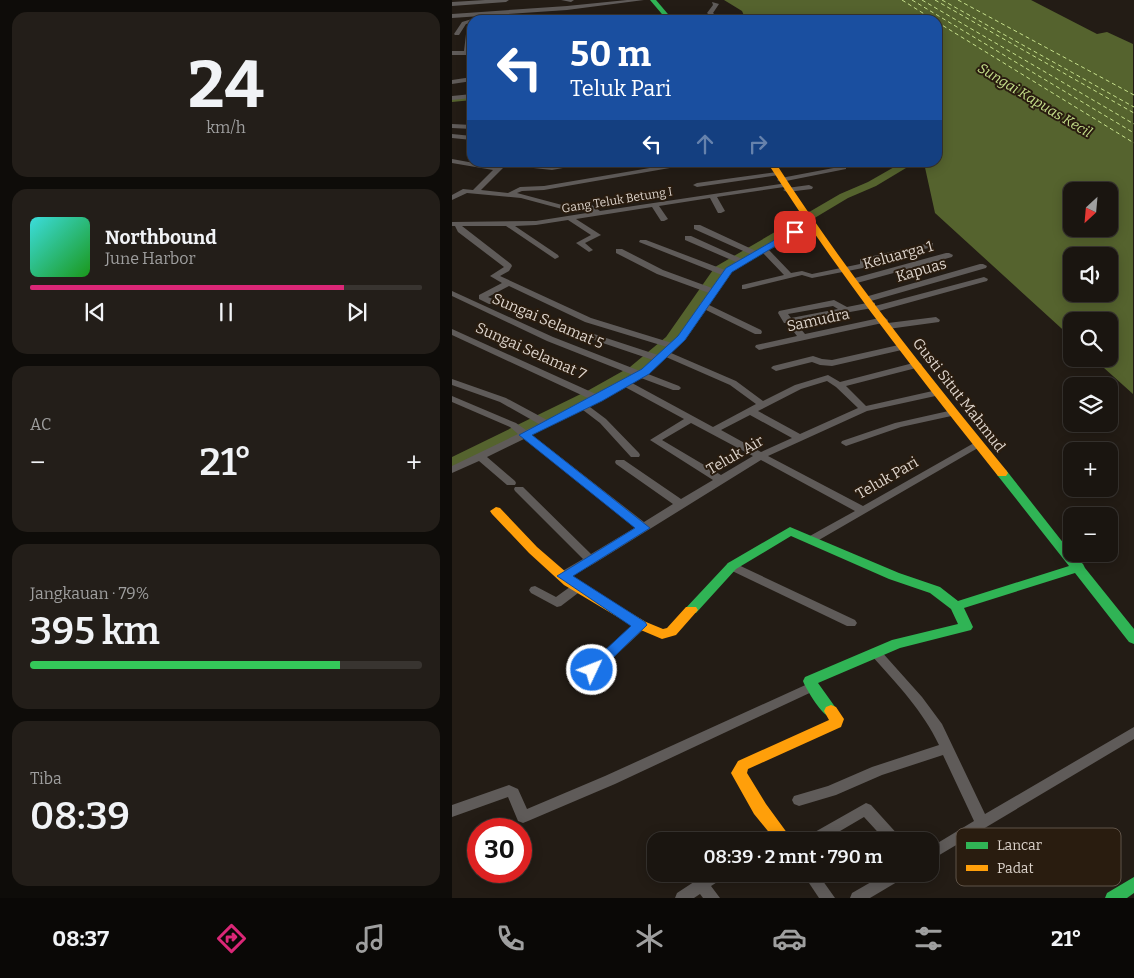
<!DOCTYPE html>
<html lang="id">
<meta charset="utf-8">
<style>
:root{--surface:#1a1510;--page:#231e19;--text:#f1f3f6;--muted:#9f9f9f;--line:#383430;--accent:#db2777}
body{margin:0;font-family:Bitter,serif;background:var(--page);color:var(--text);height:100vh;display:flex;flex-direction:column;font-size:19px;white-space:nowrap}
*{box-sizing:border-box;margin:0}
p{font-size:16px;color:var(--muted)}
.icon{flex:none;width:28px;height:28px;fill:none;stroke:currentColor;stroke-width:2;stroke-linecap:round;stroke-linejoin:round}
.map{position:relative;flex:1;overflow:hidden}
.drawer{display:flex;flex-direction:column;gap:12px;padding:12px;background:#0e0c09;width:452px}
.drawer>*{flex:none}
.banner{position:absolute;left:15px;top:15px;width:475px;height:152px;border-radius:15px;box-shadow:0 2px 12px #0003,0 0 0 1px var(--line);background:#1a4fa0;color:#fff;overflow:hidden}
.needle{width:32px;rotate:206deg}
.buttons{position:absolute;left:611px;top:182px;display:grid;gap:10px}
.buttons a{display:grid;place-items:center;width:55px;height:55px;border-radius:10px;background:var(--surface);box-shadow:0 2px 12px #0003,0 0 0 1px var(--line);font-size:25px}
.speed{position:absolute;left:15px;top:818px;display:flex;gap:10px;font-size:25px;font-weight:700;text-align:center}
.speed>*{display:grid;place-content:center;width:65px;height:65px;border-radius:50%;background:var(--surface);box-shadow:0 2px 12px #0003,0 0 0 1px var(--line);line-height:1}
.speed .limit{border:8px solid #d22;background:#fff;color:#111}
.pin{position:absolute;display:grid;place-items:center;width:42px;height:42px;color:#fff;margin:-21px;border-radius:10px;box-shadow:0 2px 8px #0006}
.me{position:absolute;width:55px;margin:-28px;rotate:47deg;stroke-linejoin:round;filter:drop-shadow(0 0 4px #0008)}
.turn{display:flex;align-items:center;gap:18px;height:105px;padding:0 20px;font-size:22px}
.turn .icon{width:65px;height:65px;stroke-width:2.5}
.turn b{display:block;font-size:35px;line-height:42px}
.lanes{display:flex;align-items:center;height:48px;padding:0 20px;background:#0003;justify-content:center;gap:25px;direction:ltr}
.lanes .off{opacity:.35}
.big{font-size:38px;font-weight:600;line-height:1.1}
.drawer .widget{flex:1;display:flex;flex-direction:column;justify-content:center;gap:8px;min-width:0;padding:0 18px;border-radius:15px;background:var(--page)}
.drawer .dial{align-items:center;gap:0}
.dial b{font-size:65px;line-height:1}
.song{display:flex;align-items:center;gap:15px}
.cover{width:60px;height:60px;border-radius:8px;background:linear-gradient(135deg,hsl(180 70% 55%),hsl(120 70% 35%))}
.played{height:5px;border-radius:2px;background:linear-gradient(90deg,var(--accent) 80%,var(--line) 80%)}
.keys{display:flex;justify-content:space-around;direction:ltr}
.heat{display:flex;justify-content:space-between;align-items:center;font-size:28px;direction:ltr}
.charge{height:8px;border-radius:4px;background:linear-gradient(90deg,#34c759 79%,var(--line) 0)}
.trip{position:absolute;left:195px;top:832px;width:292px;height:50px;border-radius:15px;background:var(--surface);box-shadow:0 2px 12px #0003,0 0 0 1px var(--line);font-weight:600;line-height:50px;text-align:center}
.tab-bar{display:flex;height:80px;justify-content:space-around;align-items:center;background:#0a0806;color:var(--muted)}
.tab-bar .icon{width:35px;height:35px}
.tab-bar .on{color:var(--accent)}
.tab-bar b{font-size:22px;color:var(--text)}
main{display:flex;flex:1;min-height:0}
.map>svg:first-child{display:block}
.water{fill:#55632e;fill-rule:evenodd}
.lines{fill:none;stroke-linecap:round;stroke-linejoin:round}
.canal{fill:#55632e;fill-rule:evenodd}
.river{fill:#55632e;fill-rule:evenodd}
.ferry{stroke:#c6e08b;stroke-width:1;stroke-dasharray:4 3;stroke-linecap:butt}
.street{fill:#5f5b59;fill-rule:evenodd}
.fast{fill:#30b455;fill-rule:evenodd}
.slow{fill:#ff9f0a;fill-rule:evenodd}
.route{fill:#1a73e8;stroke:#114b97}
.labels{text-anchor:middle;stroke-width:4;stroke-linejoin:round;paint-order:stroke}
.far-street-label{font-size:12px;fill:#ddd4cc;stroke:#291c0f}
.far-water-label{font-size:14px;font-style:italic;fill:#c6e08b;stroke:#291c0f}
.street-label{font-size:15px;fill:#ddd4cc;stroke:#291c0f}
.key{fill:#291c0f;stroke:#5f5348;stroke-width:1}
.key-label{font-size:14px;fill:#ddd4cc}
</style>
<main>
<section class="drawer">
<div class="widget dial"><b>24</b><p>km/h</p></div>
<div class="widget">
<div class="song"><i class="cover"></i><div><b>Northbound</b><p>June Harbor</p></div></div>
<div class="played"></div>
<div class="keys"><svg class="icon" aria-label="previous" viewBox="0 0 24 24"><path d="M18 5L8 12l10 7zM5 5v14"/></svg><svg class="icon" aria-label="pause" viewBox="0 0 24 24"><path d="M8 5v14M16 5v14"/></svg><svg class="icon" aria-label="next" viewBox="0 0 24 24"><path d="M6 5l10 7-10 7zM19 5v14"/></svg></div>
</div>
<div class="widget"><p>AC</p>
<div class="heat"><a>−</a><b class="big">21°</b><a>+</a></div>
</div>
<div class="widget"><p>Jangkauan · 79%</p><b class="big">395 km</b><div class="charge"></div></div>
<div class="widget"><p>Tiba</p><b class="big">08:39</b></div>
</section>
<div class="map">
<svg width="682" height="898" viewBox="0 0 682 898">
<rect width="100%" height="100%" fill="#231c15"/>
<path class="water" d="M272 0H579L645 34 655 32 681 44V394L642 359H658V321H620V338L483 213 472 163 485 162V20H294L290 11ZM620 191H658V229H620ZM658 256V294H620V256Z"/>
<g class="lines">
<path class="canal" d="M20 96V100L0 102V98Z"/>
<path class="river" d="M451 162H464L424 186 396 198 271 273 224 343 188 373 147 396 0 468V457L137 390 178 367 214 337 263 267 388 194 416 182Z"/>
<g class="ferry">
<path d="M450 0 482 20"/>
<path d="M460 0 682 133"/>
<path d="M470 0 682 124"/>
<path d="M483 0 682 113"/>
<path d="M490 0 682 107"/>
<path d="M506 0 682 95"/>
<path d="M485 22 682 143"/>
</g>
<g class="street">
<path d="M33 0H57L54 2 0 6V2Z"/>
<path d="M109 0H122L119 2Z"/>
<path d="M175 0H192L115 10 0 18V14L115 6Z"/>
<path d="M260 2 267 4 261 13 269 20H263L255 13 261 5Z"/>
<path d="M107 16 110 18 109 19 54 20 57 18Z"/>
<path d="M20 19 22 20H20V23L14 24 7 35H3L2 34 10 22Z"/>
<path d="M17 32 20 34 18 51 20 55V63L18 62 14 55H0V51H12L14 34Z"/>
<path d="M20 77V81L0 84V80Z"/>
<path d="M20 94V98L0 100V96Z"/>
<path d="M0 124 20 125V129L0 128Z"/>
<path d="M0 134 20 136V140L0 138Z"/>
<path d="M0 159 44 167 49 162 100 166 123 162H144L100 170 54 165 29 190 56 193 68 187 92 186 233 162H252L92 190 70 191 65 193 110 205 136 202 148 211 335 183V187H332L265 197 273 211 269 213H266L258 198 207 206 216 219 212 221H209L200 207 124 219 149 235 133 243 141 250 137 252 124 243 139 235 116 220 84 225 63 226 106 255 107 257 103 259 54 226H10L59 264 60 266 57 271 48 276 139 318 220 343 227 336 248 306V303H250L257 293 205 274 164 253V249H170L211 270 260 288 270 275 187 242 188 240H194L273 270 284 262 233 240V236H239L290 259 298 254 242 229V225H248L304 251 325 238 359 224 363 226 362 228 317 250 339 273 350 271 360 274 408 264V259L478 243H481V247L416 262V267L360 278 350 275 293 289H290V285L332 275 311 253 280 272 257 305 309 330 310 332 309 334H303L254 310 233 340 219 353 284 381 311 401 343 385 376 375 388 382 465 362 468 363 470 365 468 367 394 386 414 406 485 390 490 393 488 395 415 411 316 456 411 506 522 443 526 442 531 445 360 544 356 543 355 540 356 537 403 511 309 460 143 563 115 579H107L105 576 107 573 131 559 63 491 62 489 63 487H71L139 554 184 527 72 439 35 457 63 481 64 483 63 485H55L27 461 0 473V466L66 434 58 427 0 402V396L64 423 74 430 87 424 48 402 0 385V379L54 398 95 420 138 399 0 335V329L146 395 181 375 95 341 0 296V291L101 337 188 371 201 360 136 338 135 336 139 333 142 334 206 355 215 347 133 322 57 286 36 297 43 300V304H37L27 299V295L50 283 38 276 52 267 6 232 3 226H0V222L84 221 141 212 134 206 110 209 69 198 15 193 0 200V195L11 189 21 190 41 170 0 163ZM214 357 278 385 304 404 261 427 180 383 189 378 221 390H227L229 388 227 386 196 374ZM375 381 384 387 406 408 348 434 306 411 349 389ZM173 387 232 419 198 440 261 480 229 499 172 460H164L163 462 164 464 221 504 192 522 80 435 131 410 148 423 179 457H187L188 455 187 453 154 419 138 407ZM298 415 340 438 309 452 269 430ZM239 423 301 456 269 475 210 440Z"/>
<path d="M392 166 394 167V169L329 182 325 180 329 178Z"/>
<path d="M325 172 327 173V175L245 187 241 185 245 183Z"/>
<path d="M357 185 361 187 360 189 335 192 331 190 335 188Z"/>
<path d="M494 253H497L501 255 500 257 405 283H399L398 281 399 279Z"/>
<path d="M528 264H531L535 266 534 268 419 301 416 302 412 299 413 297Z"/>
<path d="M532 277 536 279 535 281 423 312 420 311V308L343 322 353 334 432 317 436 320 435 322 307 350 303 347 304 345 345 336 335 323H332L326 313 327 311 382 300 395 307 420 302 423 303V306ZM381 306 386 309 339 318 336 314Z"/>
<path d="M484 317 488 320 487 322 436 329 432 326 436 323Z"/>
<path d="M451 344 455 347 454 349 380 366 368 365 360 362 324 371 319 368 321 366 361 356 370 359 380 360Z"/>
<path d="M501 410 506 413 504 415 449 427 394 446 389 443 390 441 443 423Z"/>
<path d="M280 562 403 620 405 623 403 626H395L276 569 274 566 276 563Z"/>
<path d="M126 583 130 584 132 587 130 590 109 606 105 607 79 593 77 590 79 587 83 586 104 597 122 584Z"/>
<path d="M189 621 193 622 195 625 193 628 145 673 141 675 137 673 135 670 137 667 185 622Z"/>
<path d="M424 649 428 650 470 697 490 724 533 814 682 727V739L479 860V847L522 821 491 755 430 775 384 795 347 806 342 804 340 800 342 796 376 786 420 767 487 745C471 711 445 684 420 656L418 653 420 650Z"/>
<path d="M360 682 364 684 366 687 364 690 163 784 76 821 71 823 66 821 56 797 0 817V805L57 785 66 789 75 809 153 776Z"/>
<path d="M414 803 419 805 448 837 450 841H434L412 817 371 841H352L354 837Z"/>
<path d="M325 826 330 828 332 832C327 843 316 841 305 841L307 837Z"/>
<path d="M254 874H272L270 879 259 886 268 898H251L248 894 242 898H223L225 893Z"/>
<path d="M351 874H366L383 898H367Z"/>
<path d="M433 874H452L450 879 418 898H398L400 893Z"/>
</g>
<g class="fast">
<path d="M198 0H204L221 20H215Z"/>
<path d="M550 469 554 470 620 554 631 564 633 568 682 629V644L677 642 623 573 512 608 521 627 519 630 448 648 366 683 386 711 384 715C380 716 379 717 376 716 368 712 354 689 351 681L353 677 440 640 506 624 499 609 478 593 437 579 339 536 284 569 244 613H234L232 610 276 563 338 527 447 573 488 587 506 601 617 566 546 476 544 473 546 470Z"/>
<path d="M682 877V893L675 898H653L655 893Z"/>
</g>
<g class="slow">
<path d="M315 162H323C393 271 473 371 554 470L556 473 554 476H546C465 374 385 272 315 162Z"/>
<path d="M44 507 48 508 85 547 122 579 194 622 211 629 215 628 234 607H244L246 610 224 635 210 639 184 628 112 585 77 553 40 514 38 511Z"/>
<path d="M379 705 384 707 392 719 389 727 296 769 295 773 314 804 341 841H324L302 814 279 773 286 761 377 720 372 711 374 707Z"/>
</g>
</g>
<path class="route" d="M340 230 347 232 280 272 233 340 197 374 150 401 80 435 198 528 121 576 193 622 195 625 145 673H136L133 670 136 666 179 626 105 576 183 528 67 435 190 369 226 336 274 268Z"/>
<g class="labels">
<g class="far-street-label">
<text transform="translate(165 200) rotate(-9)" y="4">Gang Teluk Betung I</text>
</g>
<g class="far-water-label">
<text transform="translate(583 100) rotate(31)" y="5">Sungai Kapuas Kecil</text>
</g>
<g class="street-label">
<text transform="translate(446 255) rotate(-15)" y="5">Keluarga 1</text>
<text transform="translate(469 270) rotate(-16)" y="5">Kapuas</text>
<text transform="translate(366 320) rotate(-12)" y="5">Samudra</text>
<text transform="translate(96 321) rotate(23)" y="5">Sungai Selamat 5</text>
<text transform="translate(79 351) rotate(24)" y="5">Sungai Selamat 7</text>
<text transform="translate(507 395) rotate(52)" y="5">Gusti Situt Mahmud</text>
<text transform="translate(283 455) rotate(-30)" y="5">Teluk Air</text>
<text transform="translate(435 478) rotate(-30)" y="5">Teluk Pari</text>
</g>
</g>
<rect x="504" y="828" width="165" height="58" rx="8" class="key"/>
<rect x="514" y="842" width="22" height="7" fill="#30b455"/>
<rect x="514" y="865" width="22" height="6" fill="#ff9f0a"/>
<g class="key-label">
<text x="545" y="850">Lancar</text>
<text x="545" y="873">Padat</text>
</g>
</svg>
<div class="buttons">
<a><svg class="needle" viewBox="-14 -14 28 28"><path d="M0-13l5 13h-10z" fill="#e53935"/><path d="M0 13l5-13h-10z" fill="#9f9f9f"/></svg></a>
<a><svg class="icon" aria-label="sound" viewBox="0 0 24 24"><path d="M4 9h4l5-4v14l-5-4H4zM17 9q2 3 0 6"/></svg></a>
<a><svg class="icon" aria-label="search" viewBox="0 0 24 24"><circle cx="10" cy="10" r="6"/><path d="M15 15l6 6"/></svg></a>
<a><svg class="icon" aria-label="layers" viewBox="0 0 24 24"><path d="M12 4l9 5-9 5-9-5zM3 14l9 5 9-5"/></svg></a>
<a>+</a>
<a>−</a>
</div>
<div class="speed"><div class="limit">30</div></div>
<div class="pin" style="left:343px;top:232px;background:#d93025"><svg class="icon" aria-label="arrive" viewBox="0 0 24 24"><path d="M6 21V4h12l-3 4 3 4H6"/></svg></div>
<svg class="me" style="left:140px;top:670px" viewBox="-20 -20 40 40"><circle r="17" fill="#1a73e8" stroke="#fff" stroke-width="3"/><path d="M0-11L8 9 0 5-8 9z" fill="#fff"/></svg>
<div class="trip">08:39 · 2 mnt · 790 m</div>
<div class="banner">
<div class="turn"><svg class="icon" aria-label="left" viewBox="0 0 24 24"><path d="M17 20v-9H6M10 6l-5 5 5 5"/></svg><div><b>50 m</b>Teluk Pari</div></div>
<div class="lanes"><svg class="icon" aria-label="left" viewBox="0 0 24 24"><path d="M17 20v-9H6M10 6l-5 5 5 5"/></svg><svg class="icon off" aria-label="ahead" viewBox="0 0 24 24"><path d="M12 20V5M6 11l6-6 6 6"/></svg><svg class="icon off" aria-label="right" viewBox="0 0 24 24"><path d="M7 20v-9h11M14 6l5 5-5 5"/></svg></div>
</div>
</div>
</main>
<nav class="tab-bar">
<b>08:37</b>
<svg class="icon on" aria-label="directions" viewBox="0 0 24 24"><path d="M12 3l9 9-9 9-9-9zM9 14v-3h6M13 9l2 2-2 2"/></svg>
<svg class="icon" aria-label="music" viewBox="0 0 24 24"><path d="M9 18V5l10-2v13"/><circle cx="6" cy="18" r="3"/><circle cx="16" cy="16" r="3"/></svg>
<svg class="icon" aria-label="phone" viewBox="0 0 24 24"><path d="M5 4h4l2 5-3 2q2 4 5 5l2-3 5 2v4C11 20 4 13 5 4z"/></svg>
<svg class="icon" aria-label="climate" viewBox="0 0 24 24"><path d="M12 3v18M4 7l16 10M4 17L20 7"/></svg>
<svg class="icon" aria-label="car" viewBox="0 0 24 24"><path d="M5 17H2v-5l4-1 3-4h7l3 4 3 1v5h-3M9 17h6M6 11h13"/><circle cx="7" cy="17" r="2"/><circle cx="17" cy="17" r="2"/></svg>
<svg class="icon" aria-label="filters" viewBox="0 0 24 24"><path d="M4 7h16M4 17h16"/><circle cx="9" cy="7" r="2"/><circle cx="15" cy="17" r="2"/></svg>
<b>21°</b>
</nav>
